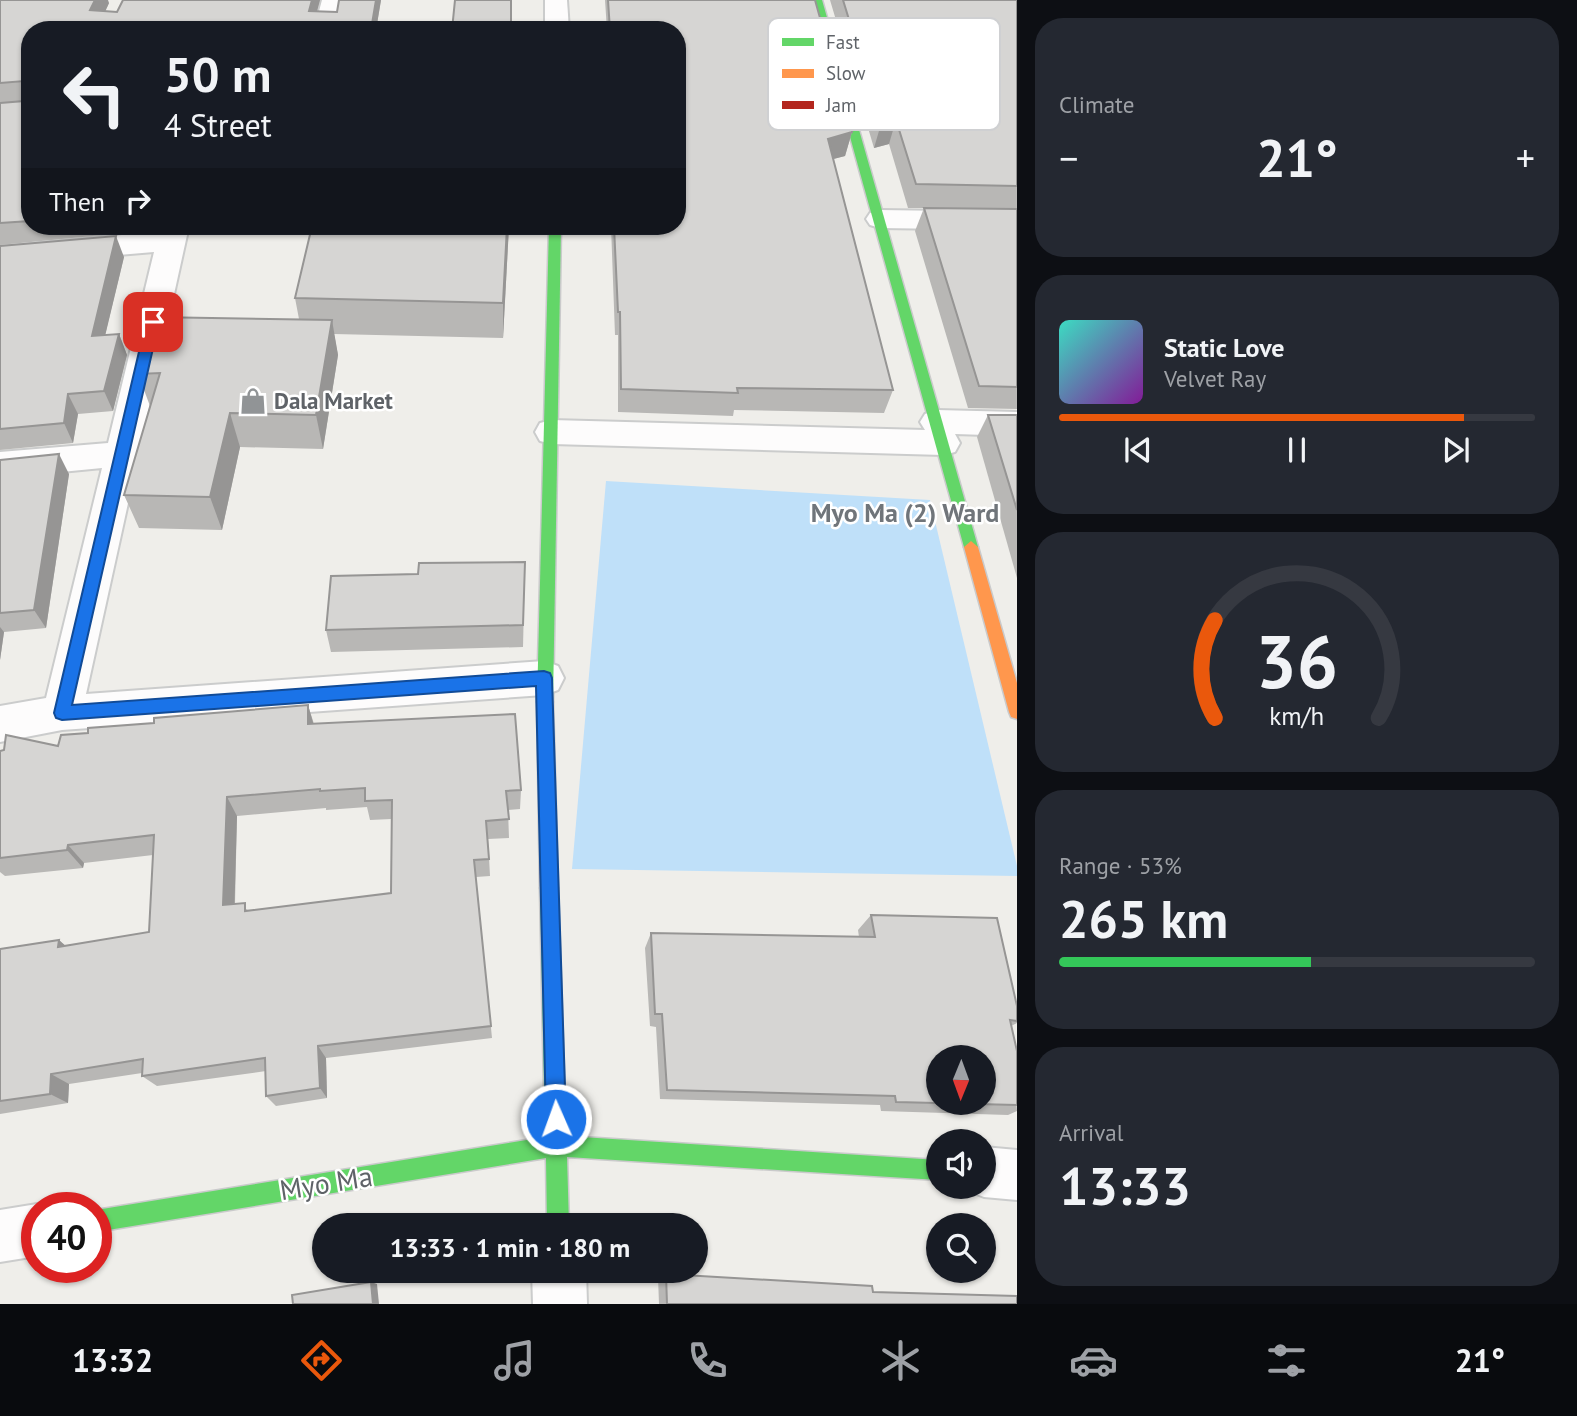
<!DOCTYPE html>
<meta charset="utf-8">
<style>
:root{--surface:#171b24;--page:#242831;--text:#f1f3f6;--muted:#9ea1a6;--line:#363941;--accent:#ea580c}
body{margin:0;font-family:"PT Sans",sans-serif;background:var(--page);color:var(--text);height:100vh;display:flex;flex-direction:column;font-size:26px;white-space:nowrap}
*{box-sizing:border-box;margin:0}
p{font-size:23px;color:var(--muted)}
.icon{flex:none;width:38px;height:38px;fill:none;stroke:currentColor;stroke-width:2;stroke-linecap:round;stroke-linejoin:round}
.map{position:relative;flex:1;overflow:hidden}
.sheet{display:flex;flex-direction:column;gap:18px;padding:18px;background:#0d0f14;width:560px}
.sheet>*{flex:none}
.hud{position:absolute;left:21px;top:21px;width:665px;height:214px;border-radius:28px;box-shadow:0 2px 5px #0004;background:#171b24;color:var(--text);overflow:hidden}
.needle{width:46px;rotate:181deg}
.buttons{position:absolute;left:926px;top:1045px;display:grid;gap:14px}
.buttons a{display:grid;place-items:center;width:70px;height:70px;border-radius:50%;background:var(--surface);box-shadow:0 2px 5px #0004;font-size:35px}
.speed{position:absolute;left:21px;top:1192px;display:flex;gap:14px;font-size:35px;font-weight:700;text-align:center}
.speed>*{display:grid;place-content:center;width:91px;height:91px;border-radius:50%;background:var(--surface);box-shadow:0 2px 5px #0004;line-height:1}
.speed .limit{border:10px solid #d22;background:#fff;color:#111}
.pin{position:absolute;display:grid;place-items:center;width:60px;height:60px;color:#fff;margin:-30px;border-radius:14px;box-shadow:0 4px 10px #0006}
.me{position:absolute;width:77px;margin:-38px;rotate:358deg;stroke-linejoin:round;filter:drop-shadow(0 0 5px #0008)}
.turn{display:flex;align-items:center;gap:24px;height:147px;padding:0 28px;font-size:32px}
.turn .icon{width:91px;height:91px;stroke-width:2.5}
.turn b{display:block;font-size:49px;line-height:60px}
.then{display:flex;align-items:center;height:66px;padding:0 28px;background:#0003;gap:14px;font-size:26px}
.big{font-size:52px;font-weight:700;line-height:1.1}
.sheet .tile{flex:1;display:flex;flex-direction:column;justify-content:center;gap:10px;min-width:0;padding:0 24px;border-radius:28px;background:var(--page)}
.sheet .dial{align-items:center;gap:0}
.dial svg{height:182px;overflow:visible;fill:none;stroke:var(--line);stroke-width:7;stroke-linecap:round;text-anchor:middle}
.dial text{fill:var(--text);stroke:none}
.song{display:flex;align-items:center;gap:21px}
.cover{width:84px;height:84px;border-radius:10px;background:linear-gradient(135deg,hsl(170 70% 55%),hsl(290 70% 35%))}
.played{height:7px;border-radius:4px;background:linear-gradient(90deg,var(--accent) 85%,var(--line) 85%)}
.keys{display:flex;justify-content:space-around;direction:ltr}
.heat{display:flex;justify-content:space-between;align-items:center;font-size:38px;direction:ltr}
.charge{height:10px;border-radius:5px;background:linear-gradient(90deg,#34c759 53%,var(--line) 0)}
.trip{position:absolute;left:312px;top:1213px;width:396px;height:70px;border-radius:35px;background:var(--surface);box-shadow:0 2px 5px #0004;font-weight:700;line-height:70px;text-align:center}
.menu{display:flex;height:112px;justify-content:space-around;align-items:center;background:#090b0e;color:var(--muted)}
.menu .icon{width:49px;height:49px}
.menu .active{color:var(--accent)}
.menu b{font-size:32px;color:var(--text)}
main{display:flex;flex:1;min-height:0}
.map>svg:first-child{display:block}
.water{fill:#bfe0f9}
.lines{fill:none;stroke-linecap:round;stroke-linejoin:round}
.street-casing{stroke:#cbcccc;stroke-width:4}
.fast-casing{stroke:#cacacb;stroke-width:3}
.slow-casing{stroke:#cacacb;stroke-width:3}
.jam-casing{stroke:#cacacb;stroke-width:3}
.street{fill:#fdfcfc;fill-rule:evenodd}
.fast{fill:#63d668;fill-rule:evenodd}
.slow{fill:#ff974d;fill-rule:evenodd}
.jam{fill:#b3261e;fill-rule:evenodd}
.wall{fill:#b8b7b5;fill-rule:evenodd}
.shaded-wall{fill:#969594}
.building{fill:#d6d5d3;stroke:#969594;stroke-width:2;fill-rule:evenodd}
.route{fill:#1a73e8;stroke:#114b97;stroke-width:2}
.labels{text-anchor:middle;stroke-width:5;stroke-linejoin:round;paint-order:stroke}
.poi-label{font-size:23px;font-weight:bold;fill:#5f6368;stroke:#fff;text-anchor:start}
.quarter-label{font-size:26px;font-weight:bold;fill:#70757a;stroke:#fff}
.near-street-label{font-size:28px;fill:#5f6368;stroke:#fff}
.key{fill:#fff;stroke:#cfd0d2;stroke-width:2}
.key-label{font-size:19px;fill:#5f6368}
</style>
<main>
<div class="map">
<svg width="1017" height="1304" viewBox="0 0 1017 1304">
<rect width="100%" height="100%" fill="#efeeea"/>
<path class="water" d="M606 481 930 500 1017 866V876L572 869Z"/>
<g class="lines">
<defs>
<g id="street">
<path d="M322 0H344L338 30H314Z"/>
<path d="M545 0H567L569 30H545Z"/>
<path d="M880 210 1017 212V230L880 228 870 225 866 219 870 213Z"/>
<path d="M161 226H189L86 694 544 661 558 666 564 678 558 690 544 695 62 730 0 742V706L46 698 102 468 0 478V452L108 443 154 252 0 265V247L122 235 159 234Z"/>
<path d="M937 410 1017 412V436L955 434 960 443 955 452 943 455 552 444 540 441 535 432 540 423 552 420 925 430 920 422 925 414Z"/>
<path d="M984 1147 1017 1150V1200L984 1197 966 1190 965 1186H984Z"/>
<path d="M37 1204 46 1208H37V1256L0 1262V1210Z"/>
<path d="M532 1270H586L587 1304H533Z"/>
</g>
<g id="fast">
<path d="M812 0H822L978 547 971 553 964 547Z"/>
<path d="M549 226H561L553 702 551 707 545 709 539 707 537 702Z"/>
<path d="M549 879 555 882 558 888 566 1136 938 1160V1180L567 1157 569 1225H547L546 1158 96 1232V1210L545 1137 540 888 543 882Z"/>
</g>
<path id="slow" d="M971 541 978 547 1017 683V719L1011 717 1009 712 964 547Z"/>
<path id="jam" d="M545 695 551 697 553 702 558 888 555 894 549 897 543 894 540 888 537 702 539 697Z"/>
</defs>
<use href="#street" class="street-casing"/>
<use href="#fast" class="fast-casing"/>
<use href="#slow" class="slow-casing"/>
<use href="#jam" class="jam-casing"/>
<use href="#street" class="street"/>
<use href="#fast" class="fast"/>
<use href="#slow" class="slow"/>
<use href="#jam" class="jam"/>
</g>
<g class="wall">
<path d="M0 0 109 3 105 11 117 12 320 0 317 11 337 12 381 0 376 30H30V226H136L134 232 0 245Z"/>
<path d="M605 0H815L852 132 845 156 833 159 893 390 884 413 734 410 733 416 618 412V335H615L611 226H677V30H607Z"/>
<path d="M830 0H1017V409L968 408 915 231 924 208H908L889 144 874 148Z"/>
<path d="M312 226H509L503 338 334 334 338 355 323 449 240 447 222 530 139 528 124 495 150 406 138 374 299 319 295 298Z"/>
<path d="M0 246 124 257 105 335 119 334 127 355 113 411 78 414 73 443 0 450Z"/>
<path d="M988 415H1017V578L977 437Z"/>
<path d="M0 460 69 474 46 628 4 632 0 660Z"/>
<path d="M525 562 523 647 331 652 326 630 418 574Z"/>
<path d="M308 705 314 724 521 790 520 809 508 810 509 838 488 839 490 876 476 877 492 1038 326 1058 327 1098 276 1106 266 1096V1071L157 1086 142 1076V1073L69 1084 68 1103 0 1114V949L59 940 65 946 149 932 153 855 84 863 83 868 5 876 0 872V751L58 746 88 733 154 723ZM367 807 370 820 391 819V893L250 911 235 904 237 816 326 808V810Z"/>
<path d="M871 915 1017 1006V1023L1011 1026 1017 1111 1008 1115 881 1111 880 1105 660 1099 656 1027 650 1026 645 948 651 933 859 937 858 930Z"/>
<path d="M666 1274 873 1292 1017 1304H659L658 1277Z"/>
</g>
<g class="shaded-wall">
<path d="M95 0H108L109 3 97 30 90 10Z"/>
<path d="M312 0H320L312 30 309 11Z"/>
<path d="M376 0H381L376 30H371Z"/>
<path d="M896 120 889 144 874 148 881 124Z"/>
<path d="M852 132 845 156 822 162 828 139Z"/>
<path d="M507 226H509L503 338V303Z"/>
<path d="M116 236 124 257 100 357 92 336Z"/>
<path d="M332 320 338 355 323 449 316 415Z"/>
<path d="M119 334 127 355 113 411 104 391Z"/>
<path d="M68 394 78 414 73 443 64 423Z"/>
<path d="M230 413 240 447 222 530 210 497Z"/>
<path d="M59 454 69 474 46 628 34 610Z"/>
<path d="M0 627 4 632 0 660Z"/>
<path d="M308 705 314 726 308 724Z"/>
<path d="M227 797 237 816 234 921 223 905Z"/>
<path d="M68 845 84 863 83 868 67 850Z"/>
<path d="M59 940 76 955 58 947Z"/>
<path d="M318 1046 326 1058 327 1098 320 1088Z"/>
<path d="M51 1074 69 1084 68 1103 50 1094Z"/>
<path d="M371 1282 377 1284 379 1304H373Z"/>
</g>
<g class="building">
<path d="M0 0H95L90 10 117 12 123 0H312L309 11 337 12 339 0H376L371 30H30V221L0 223V103L24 101V81L0 83Z"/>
<path d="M455 0H511V30H452Z"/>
<path d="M608 0H815L852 132 828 139 893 390 737 388 738 393 621 389 620 312H618L614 226H677V30H610Z"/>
<path d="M843 0H1017V186L916 184 896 120 881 124Z"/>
<path d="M924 208 1017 209V387L979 386Z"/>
<path d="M312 226H507L503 303 295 298Z"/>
<path d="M116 236 92 336 119 334 104 391 68 394 64 423 0 429V246Z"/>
<path d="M152 317 332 320 316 415 230 413 210 497 124 495 160 373 138 374Z"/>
<path d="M988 415H1017V510Z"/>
<path d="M59 454 34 610 0 613V460Z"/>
<path d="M525 562 523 625 326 630 331 576 418 574 419 563Z"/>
<path d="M308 705V724L515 714 521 790 506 791 509 819 486 821 489 859 474 860 491 1026 318 1046 320 1088 266 1096 265 1058 142 1076 143 1059 51 1074 50 1094 0 1101V949L59 940 58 947 149 932 154 835 68 845 67 850 0 858V751L4 750 6 735 58 746 61 735 88 733V728L154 723V718ZM365 788V801L392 800 391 893 245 911V903L223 905 227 797 320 789V791Z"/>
<path d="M871 915 997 918 1017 1006V1021L1010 1020 1017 1051V1105L896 1102 895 1096 667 1090 662 1014H655L651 933 875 937ZM938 1057H984V1102H938Z"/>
<path d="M666 1274 872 1286 873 1292 1017 1296V1304H667Z"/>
<path d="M371 1282 373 1304H293L292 1295Z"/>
</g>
<path class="route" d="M153 318 159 322 72 705 544 671 550 673 552 678 566 1119 563 1126 556 1129 549 1126 546 1119 536 686 62 720 56 718 54 713 146 322Z"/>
<defs>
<symbol id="shop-bare" viewBox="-9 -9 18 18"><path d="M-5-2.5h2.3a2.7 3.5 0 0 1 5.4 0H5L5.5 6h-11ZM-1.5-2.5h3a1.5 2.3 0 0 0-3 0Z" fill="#919496" stroke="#fff" stroke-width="2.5" paint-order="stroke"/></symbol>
</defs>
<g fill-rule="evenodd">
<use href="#shop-bare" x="234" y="382" width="38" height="38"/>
</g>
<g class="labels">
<g class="poi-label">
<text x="274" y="409">Dala Market</text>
</g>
<g class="quarter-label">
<text x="905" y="522">Myo Ma (2) Ward</text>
</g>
<g class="near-street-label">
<text transform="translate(326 1183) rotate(-9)" y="10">Myo Ma</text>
</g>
</g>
<rect x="768" y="18" width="232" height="112" rx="10" class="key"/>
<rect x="782" y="38" width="32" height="8" fill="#63d668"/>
<rect x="782" y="69" width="32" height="9" fill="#ff974d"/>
<rect x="782" y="101" width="32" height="8" fill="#b3261e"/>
<g class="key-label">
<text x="826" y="49">Fast</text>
<text x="826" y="80">Slow</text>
<text x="826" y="112">Jam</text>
</g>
</svg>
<div class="buttons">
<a><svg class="needle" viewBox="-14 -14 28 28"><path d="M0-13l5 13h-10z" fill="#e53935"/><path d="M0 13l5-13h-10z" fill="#9ea1a6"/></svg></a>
<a><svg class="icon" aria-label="sound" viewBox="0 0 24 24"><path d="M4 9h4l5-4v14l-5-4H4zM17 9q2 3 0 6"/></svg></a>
<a><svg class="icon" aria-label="search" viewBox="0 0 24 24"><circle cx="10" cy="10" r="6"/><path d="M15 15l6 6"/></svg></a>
</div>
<div class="speed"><div class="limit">40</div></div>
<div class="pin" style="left:153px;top:322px;background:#d93025"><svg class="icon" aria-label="arrive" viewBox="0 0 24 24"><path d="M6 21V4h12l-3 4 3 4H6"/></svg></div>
<svg class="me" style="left:556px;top:1119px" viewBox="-20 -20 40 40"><circle r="17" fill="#1a73e8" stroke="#fff" stroke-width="3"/><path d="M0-11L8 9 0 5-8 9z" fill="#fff"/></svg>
<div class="trip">13:33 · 1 min · 180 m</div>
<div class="hud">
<div class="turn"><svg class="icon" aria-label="left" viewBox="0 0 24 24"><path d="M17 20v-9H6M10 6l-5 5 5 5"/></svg><div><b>50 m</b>4 Street</div></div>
<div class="then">Then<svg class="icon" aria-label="right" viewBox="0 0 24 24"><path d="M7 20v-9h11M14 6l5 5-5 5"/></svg></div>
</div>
</div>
<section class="sheet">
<div class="tile"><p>Climate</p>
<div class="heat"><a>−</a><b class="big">21°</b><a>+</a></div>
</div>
<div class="tile">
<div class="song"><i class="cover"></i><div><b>Static Love</b><p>Velvet Ray</p></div></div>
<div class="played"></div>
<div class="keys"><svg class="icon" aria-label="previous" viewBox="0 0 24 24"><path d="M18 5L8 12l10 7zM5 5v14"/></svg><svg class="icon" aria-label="pause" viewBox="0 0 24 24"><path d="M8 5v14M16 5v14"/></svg><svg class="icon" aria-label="next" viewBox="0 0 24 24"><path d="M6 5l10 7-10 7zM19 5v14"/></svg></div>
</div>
<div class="tile dial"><svg viewBox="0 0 100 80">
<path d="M14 69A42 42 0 1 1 86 69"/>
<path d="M14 69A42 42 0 0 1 14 26" stroke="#ea580c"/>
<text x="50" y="56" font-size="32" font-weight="700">36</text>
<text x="50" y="72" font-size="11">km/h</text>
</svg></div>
<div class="tile"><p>Range · 53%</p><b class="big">265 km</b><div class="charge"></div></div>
<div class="tile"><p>Arrival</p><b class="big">13:33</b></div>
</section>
</main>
<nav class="menu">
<b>13:32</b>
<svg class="icon active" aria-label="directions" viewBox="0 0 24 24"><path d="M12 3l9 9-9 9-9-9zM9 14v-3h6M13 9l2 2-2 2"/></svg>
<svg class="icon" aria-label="music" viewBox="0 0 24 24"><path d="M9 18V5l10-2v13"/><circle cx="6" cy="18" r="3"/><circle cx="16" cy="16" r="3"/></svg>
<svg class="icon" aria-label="phone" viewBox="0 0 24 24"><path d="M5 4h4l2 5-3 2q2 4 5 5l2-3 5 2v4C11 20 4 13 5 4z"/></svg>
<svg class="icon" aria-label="climate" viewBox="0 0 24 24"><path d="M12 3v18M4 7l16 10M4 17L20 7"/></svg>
<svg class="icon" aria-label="car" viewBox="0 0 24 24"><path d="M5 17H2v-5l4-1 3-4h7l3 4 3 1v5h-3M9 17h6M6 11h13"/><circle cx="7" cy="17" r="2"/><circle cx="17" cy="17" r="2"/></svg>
<svg class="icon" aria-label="filters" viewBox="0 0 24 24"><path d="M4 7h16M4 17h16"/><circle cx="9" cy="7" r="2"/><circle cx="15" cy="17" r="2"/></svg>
<b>21°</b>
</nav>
